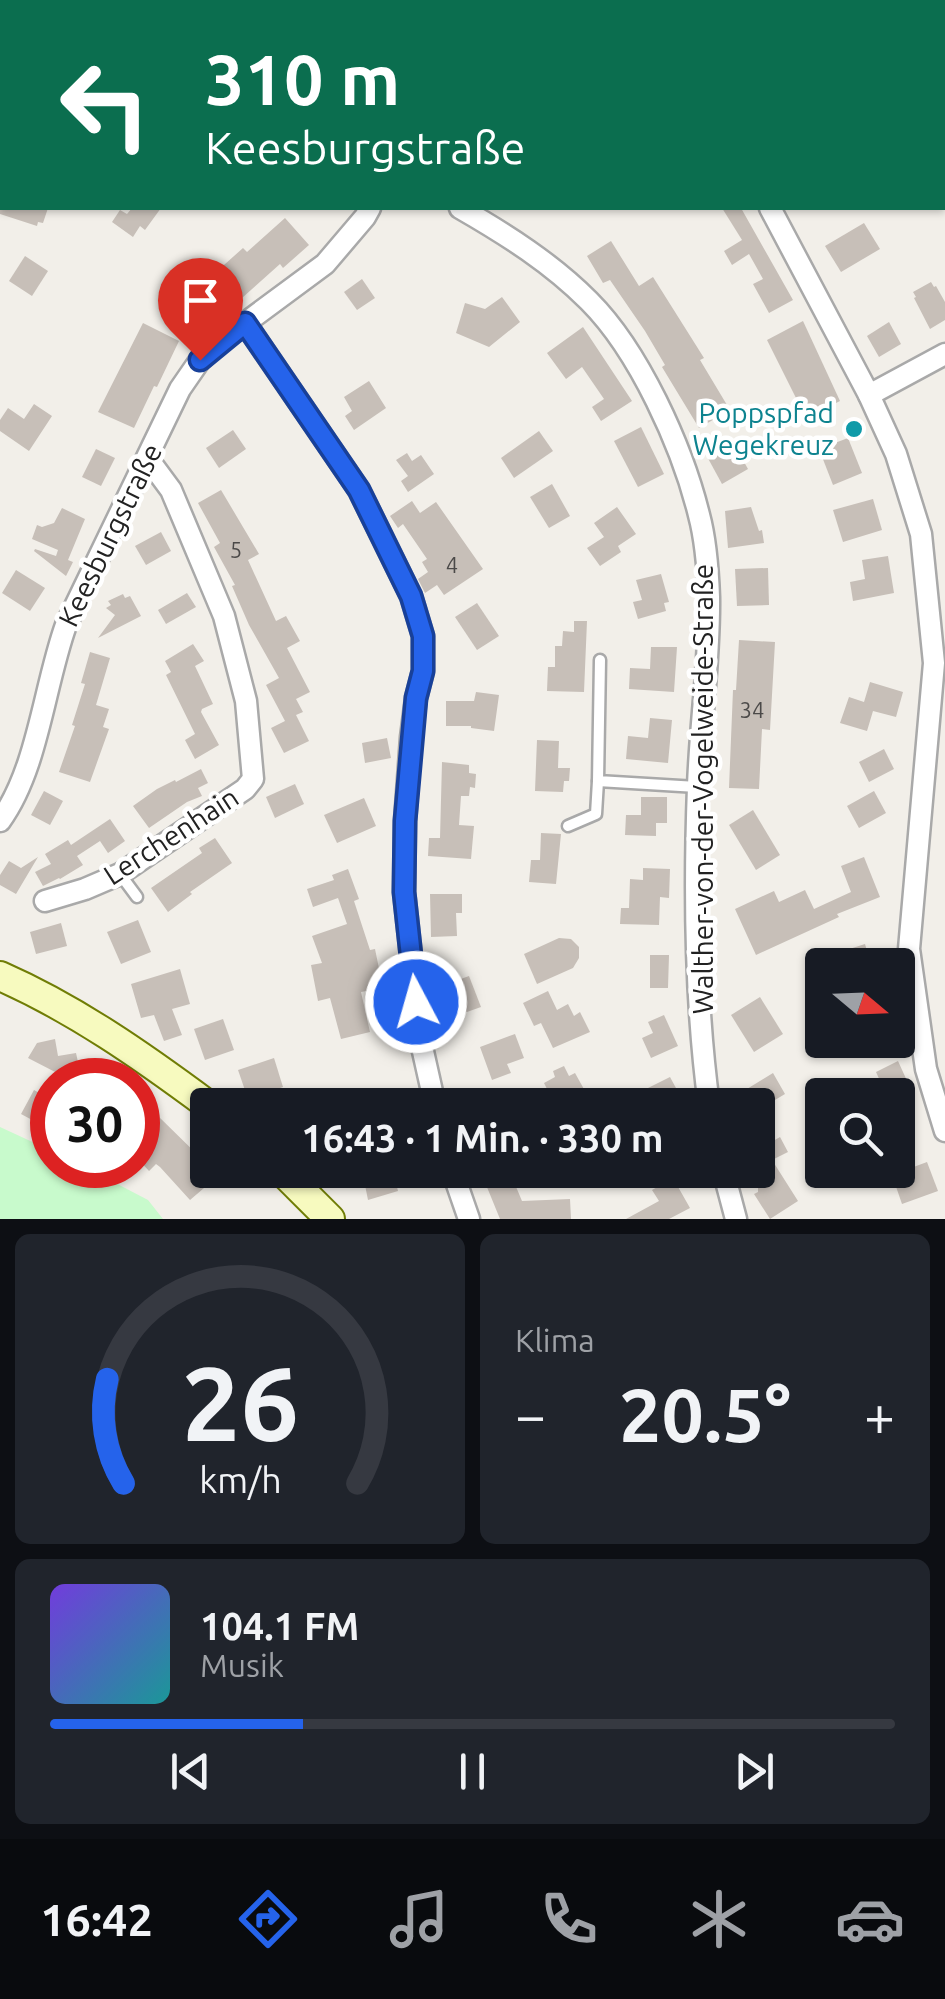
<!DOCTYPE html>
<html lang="de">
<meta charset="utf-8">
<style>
:root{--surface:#171b24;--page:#20242c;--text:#f1f3f6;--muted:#9ea1a6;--line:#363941;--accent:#2563eb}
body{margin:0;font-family:Ubuntu,sans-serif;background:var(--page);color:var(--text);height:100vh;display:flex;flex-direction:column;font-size:38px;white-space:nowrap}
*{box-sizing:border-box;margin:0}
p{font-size:32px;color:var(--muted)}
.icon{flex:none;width:55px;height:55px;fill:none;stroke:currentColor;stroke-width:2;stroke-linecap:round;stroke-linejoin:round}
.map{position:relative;height:1219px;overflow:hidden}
.sheet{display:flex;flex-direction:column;gap:15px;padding:15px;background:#0d0f14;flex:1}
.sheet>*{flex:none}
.banner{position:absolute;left:0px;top:0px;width:945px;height:210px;box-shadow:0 2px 8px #0004;background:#0b6e4f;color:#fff;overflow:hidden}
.needle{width:65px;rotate:109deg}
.tools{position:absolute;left:805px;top:948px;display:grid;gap:20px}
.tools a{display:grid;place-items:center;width:110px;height:110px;border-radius:10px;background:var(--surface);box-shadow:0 2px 8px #0004;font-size:50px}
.speed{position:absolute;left:30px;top:1058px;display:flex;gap:20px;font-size:50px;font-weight:700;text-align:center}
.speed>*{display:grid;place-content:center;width:130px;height:130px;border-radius:50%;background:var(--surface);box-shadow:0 2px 8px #0004;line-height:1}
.speed .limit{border:15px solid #d22;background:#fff;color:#111}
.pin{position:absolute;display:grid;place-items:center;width:85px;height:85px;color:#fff;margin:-102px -42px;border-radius:50% 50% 50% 0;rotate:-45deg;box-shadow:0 0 10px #0007}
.pin .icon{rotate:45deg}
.me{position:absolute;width:110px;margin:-55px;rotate:354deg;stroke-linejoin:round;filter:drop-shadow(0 0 8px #0008)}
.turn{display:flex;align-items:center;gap:35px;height:210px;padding:0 40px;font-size:45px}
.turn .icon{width:130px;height:130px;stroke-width:2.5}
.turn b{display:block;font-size:70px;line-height:85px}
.big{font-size:75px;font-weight:600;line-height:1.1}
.sheet .card{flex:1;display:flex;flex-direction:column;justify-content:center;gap:15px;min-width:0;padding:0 35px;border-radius:15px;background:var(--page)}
.sheet .dial{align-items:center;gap:0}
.dial svg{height:260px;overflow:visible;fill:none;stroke:var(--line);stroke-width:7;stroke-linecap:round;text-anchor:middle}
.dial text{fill:var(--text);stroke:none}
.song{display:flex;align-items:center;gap:30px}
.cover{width:120px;height:120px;border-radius:15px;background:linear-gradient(135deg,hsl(260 70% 55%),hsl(180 70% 35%))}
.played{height:10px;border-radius:5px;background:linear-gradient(90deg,var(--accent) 30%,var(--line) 30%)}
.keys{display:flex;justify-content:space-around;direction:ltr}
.heat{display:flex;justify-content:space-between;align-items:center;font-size:55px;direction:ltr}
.sheet .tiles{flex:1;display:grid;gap:15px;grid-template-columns:1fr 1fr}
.card:last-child{grid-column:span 2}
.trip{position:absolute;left:190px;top:1088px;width:585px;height:100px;border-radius:10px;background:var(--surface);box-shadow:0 2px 8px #0004;font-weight:600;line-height:100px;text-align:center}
.menu{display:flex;height:160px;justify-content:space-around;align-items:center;background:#090b0e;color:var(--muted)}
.menu .icon{width:70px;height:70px}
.menu .on{color:var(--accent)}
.menu b{font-size:45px;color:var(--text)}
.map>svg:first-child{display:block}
.park{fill:#c8facc}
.building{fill:#c7bfb8}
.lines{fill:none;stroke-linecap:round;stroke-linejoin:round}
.lane-casing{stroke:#a9a9a9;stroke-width:15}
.street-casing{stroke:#a9a9a9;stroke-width:25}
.secondary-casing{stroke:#707d05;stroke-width:32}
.lane{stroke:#fff;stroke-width:10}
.street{stroke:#fff;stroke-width:20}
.secondary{stroke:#f7fabf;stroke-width:28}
.route-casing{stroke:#184099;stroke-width:25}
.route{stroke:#2563eb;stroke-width:18}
.culture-dot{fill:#0f9aa8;stroke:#fff;stroke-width:4}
.labels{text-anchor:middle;stroke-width:9;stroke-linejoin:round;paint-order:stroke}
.number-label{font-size:22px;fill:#4b4948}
.culture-label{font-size:28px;fill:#0d838f;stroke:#fff;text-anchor:end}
.street-label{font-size:28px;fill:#222;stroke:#fff}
</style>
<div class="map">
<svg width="945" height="1219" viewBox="0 0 945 1219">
<rect width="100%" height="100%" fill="#f2efe9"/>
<path class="park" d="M0 1127 52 1151V1165H81L148 1200 163 1219H0Z"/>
<g class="building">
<path d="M0 208H48L43 223 38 222 37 226 0 214Z"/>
<path d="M132 208H161L145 230 140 226 133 237 112 222 120 210 127 214Z"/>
<path d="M722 208H741L793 300 769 313 753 284 763 279 749 254 732 265 724 251 742 240Z"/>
<path d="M285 218 309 245 283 268 280 264 242 298 239 295 203 329 178 302 203 278 206 281 243 248 247 252Z"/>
<path d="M864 223 880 249 841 272 825 246Z"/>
<path d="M611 241 639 286 653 277 704 358 700 360 730 410 699 428 662 367 665 365 645 331 610 280 603 283 587 256Z"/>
<path d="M25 256 48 271 32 296 9 281Z"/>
<path d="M362 279 375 298 357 310 344 292Z"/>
<path d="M931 282 934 287 936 286 945 302V320L930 329 914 298 916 297 913 292Z"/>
<path d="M502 297 520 322 489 347 456 333 465 303 485 309Z"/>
<path d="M803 321 840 401 806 418 767 340Z"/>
<path d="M889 322 901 344 879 357 867 336Z"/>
<path d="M143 323 179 341 157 387 154 386 134 428 98 412Z"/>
<path d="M583 327 632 401 601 421 592 407 604 399 582 367 566 379 547 353Z"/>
<path d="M369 381 386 408 354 430 345 416 352 411 344 397Z"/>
<path d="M34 404 52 416 29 451 0 431V420L8 408 24 419Z"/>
<path d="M641 427 664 474 638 487 614 441Z"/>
<path d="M233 430 246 449 219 468 206 448Z"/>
<path d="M539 431 553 451 514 478 501 458Z"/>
<path d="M730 437 748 469 722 484 704 451Z"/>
<path d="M848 438 862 473 833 485 819 449Z"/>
<path d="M96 449 115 458 101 486 82 477Z"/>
<path d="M407 453 412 461 421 455 434 474 408 492 401 481 408 476 396 460Z"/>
<path d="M552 484 570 516 549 528 530 497Z"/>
<path d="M221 490 259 554 248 560 276 621 286 616 300 641 287 648 310 692 296 699 303 712 296 715 309 741 284 753 271 728 285 721 266 685 279 678 249 625 232 586 235 585 214 547 220 543 198 503Z"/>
<path d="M873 499 882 530 843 542 833 510Z"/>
<path d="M412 501 420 513 436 502 483 569 444 595 437 585 425 593 418 579 428 572 422 562 427 559 403 524 398 528 390 516Z"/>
<path d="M617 507 636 534 618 546 621 552 600 566 587 548 604 537 594 523Z"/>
<path d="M751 507 759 531 762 530 764 543 728 548 725 511Z"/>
<path d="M62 508 85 519 68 560 73 562 66 576 34 551 35 549 56 556 58 550 32 539 37 525 42 527 54 523Z"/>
<path d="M161 532 171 551 146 565 135 546Z"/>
<path d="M888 556 894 593 853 601 850 582 865 579 862 560Z"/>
<path d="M768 568 769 605 737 606 735 569Z"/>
<path d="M16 570 45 588 30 611 2 593Z"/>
<path d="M661 574 669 602 664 603 666 611 638 619 633 602 642 600 636 580Z"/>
<path d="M187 593 196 607 166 624 158 610Z"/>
<path d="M123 594 125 598 130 596 141 616 98 638 115 615 106 608 111 605 108 601Z"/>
<path d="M477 603 499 636 477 650 455 617Z"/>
<path d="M574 621H587L584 692 547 691 548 667H555V646H562L563 631 574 632Z"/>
<path d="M739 640 775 642 770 730 762 729 759 789 729 788 733 690H736Z"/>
<path d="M193 644 204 661 195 666 213 704 202 709 201 712 219 745 195 759 185 740 195 734 166 675 171 672 165 661Z"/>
<path d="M651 647H677L674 692 629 689 630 668 650 669Z"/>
<path d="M90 652 110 658 96 705 109 709 103 727 109 729 90 782 59 772 75 726 72 725 85 684 81 683Z"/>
<path d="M870 682 903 692 896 717 873 711 867 731 840 723 849 697 864 702Z"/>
<path d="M476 692 499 695 494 731 471 728V726H446V701H474Z"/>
<path d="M650 718 672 720 668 763 626 759 628 736 648 738Z"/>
<path d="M387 738 391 758 365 763 362 743Z"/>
<path d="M537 740 559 741 558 768H570L569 781H564L563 792 535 791Z"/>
<path d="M884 749 894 769 869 782 859 762Z"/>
<path d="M442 762 469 765V773L476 774 475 788 470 787 469 796H461L459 825 474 826 471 859 428 856 429 838H440Z"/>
<path d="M201 769 208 783 198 788 202 796 187 802 149 828 133 806 157 789 175 780 176 782Z"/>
<path d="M295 784 304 804 275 818 266 797Z"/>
<path d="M44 791 63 801 50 825 31 815Z"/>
<path d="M874 791 886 813 859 828 847 806Z"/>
<path d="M641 797H667V823H656V836L625 835 626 815H641Z"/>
<path d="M364 798 376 826 337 843 324 815Z"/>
<path d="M753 810 780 855 756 870 729 825Z"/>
<path d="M110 819 125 841 108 853 100 841 77 856 83 865 60 879 59 878 43 886 35 872 51 864 45 854 68 840 71 845Z"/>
<path d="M541 833 561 834 556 884 529 882 531 860H540Z"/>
<path d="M215 838 232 863 190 892 192 894 168 912 151 888 202 853 199 848Z"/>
<path d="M38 857 16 894 0 885V875L9 861 21 868Z"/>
<path d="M864 857 880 897 837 914 839 917 756 955 735 909 774 891 779 902 805 890 814 909 851 892 841 866Z"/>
<path d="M643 868 670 869 669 898 660 897 659 925 620 924 621 908H629L630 879 643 880Z"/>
<path d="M348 869 359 899 354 901 370 950 375 949 383 988 361 992 370 1032 341 1039 330 998 318 1001 311 965 322 963 312 936 347 924 338 898 313 907 307 889 334 880 332 875Z"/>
<path d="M430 894H462V913H456L457 936 431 937Z"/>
<path d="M138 920 151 952 121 964 107 932Z"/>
<path d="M61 923 67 946 36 954 30 932Z"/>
<path d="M559 938 571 939 579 947V958L573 968 537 984 524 954Z"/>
<path d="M865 944 871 965H837L834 954Z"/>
<path d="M650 955H669L668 988H650Z"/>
<path d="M180 969 190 1004 172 1009 182 1035 164 1041 154 1015 141 1018 131 984Z"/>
<path d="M469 976 481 1007 450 1018 439 987Z"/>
<path d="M548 991 557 1010 568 1004 574 1016 580 1012 590 1032 553 1048 541 1023 534 1026 523 1003Z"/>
<path d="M760 997 783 1034 754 1052 731 1015Z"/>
<path d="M664 1015 678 1046 651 1058 642 1038 653 1033 648 1022Z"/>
<path d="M223 1019 234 1050 205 1060 194 1029Z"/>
<path d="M515 1034 524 1058 507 1064 511 1073 492 1080 480 1047Z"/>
<path d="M55 1039 58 1056 76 1053 80 1071 74 1080H55L59 1074 28 1058 37 1043Z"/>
<path d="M274 1058 283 1087 248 1099 238 1070Z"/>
<path d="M898 1061 908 1083 886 1094 876 1072Z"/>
<path d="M564 1066 569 1076 575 1073 585 1091 555 1105 544 1083 555 1077 553 1071Z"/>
<path d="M773 1073 785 1094 758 1110V1105H750L742 1092Z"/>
<path d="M670 1077 683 1101 675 1105H646L640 1092Z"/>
<path d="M34 1090 52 1100V1126L36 1117 34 1121 21 1114Z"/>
<path d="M145 1106 158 1114 157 1115 208 1165V1170H212L218 1176 190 1200 160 1167 156 1164 149 1171 138 1159 152 1144 138 1135V1117Z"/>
<path d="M758 1125 768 1144 780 1137 788 1152 772 1160 798 1201 770 1219 754 1194 758 1192V1178L753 1170H758Z"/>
<path d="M927 1162 938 1191 902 1204 892 1175Z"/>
<path d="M362 1170H378L381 1179 394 1175 398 1191 368 1200Z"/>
<path d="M480 1170H509L522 1201 570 1199 571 1219H500Z"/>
<path d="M673 1178 690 1208 669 1219H626L659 1201 652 1190Z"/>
</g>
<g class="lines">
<defs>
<g id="lane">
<path d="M600 660 598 781 697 787"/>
<path d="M568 826 596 814 598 781"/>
<path d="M120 874 137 897"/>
</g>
<g id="street">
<path d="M647 0 648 2"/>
<path d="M906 0 908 2"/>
<path d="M430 2 431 0"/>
<path d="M942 59 945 64"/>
<path d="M0 153 2 154"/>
<path d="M460 208C507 235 551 263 589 301 639 351 682 446 699 515 706 541 708 570 709 597 710 660 700 724 698 787 694 892 695 1001 709 1105"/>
<path d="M770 208 869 395 896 454 921 534 934 663 909 949 926 1069 945 1131"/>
<path d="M245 323 359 490 411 596 423 636V671L416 698 411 737 405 821 404 892 420 1038 435 1105"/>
<path d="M869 395 945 354"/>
<path d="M0 821C38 769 44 686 66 625L180 389 200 360 221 341 325 264 365 217 370 208"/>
<path d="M45 901 85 889 120 874 245 789 253 779 246 701 224 616 171 490 154 467 146 462"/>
<path d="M452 1170 469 1219"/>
<path d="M723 1170 736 1219"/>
</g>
<g id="secondary">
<path d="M0 976C75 1009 142 1056 208 1105"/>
<path d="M281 1170 330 1219"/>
</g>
</defs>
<use href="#lane" class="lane-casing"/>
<use href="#street" class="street-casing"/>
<use href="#secondary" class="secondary-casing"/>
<use href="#lane" class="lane"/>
<use href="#street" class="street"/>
<use href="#secondary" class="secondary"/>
</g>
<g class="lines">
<defs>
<path id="route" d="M200 360 245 323 359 490 411 596 423 636V671L416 698 405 821 404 892 416 1002"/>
</defs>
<use href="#route" class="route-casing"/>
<use href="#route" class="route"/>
</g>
<circle class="culture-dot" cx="854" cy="429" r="10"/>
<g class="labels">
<g class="number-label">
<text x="236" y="558">5</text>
<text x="452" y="573">4</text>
<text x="752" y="718">34</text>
</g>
<g class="culture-label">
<text x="834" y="423">Poppspfad<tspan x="834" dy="32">Wegekreuz</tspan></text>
</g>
<g class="street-label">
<text transform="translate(110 535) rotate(-64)" y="10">Keesburgstraße</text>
<text transform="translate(703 789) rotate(-90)" y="10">Walther-von-der-Vogelweide-Straße</text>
<text transform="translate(171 836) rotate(-33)" y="10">Lerchenhain</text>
</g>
</g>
</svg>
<div class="tools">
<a><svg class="needle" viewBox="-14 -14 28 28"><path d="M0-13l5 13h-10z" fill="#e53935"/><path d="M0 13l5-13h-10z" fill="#9ea1a6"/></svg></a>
<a><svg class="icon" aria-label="search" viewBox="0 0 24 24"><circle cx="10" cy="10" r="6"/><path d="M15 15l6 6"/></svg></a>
</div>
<div class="speed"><div class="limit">30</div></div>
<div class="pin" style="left:200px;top:360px;background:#d93025"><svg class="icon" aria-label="arrive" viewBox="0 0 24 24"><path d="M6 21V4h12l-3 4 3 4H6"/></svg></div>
<svg class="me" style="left:416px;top:1002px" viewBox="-20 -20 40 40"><circle r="17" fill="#2563eb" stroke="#fff" stroke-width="3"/><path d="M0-11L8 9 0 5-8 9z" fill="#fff"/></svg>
<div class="trip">16:43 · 1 Min. · 330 m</div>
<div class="banner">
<div class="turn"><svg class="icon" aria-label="left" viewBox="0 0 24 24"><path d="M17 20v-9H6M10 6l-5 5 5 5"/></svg><div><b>310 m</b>Keesburgstraße</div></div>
</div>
</div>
<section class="sheet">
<div class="tiles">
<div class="card dial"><svg viewBox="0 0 100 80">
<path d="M14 69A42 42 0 1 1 86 69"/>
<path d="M14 69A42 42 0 0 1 9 37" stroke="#2563eb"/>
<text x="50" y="56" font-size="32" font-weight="700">26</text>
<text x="50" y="72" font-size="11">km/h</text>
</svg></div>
<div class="card"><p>Klima</p>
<div class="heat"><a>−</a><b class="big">20.5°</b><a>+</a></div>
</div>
<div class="card">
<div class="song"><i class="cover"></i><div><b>104.1 FM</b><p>Musik</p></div></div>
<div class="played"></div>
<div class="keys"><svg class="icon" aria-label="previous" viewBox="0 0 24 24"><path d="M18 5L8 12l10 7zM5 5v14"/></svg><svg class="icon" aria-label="pause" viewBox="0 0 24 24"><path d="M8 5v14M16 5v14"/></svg><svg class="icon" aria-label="next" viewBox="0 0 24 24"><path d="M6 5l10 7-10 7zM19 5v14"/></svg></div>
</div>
</div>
</section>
<nav class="menu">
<b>16:42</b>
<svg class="icon on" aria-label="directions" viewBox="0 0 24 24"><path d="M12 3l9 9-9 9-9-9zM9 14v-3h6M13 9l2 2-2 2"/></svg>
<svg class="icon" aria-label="music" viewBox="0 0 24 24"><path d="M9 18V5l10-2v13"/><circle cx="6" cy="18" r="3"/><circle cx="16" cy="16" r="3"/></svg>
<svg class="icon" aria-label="phone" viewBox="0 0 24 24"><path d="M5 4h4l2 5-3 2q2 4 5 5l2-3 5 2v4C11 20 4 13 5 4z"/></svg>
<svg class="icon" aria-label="climate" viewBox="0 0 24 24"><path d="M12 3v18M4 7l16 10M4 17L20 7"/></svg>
<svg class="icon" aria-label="car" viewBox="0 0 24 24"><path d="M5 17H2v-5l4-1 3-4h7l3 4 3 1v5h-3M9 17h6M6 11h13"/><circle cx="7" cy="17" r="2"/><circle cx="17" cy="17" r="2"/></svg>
</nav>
